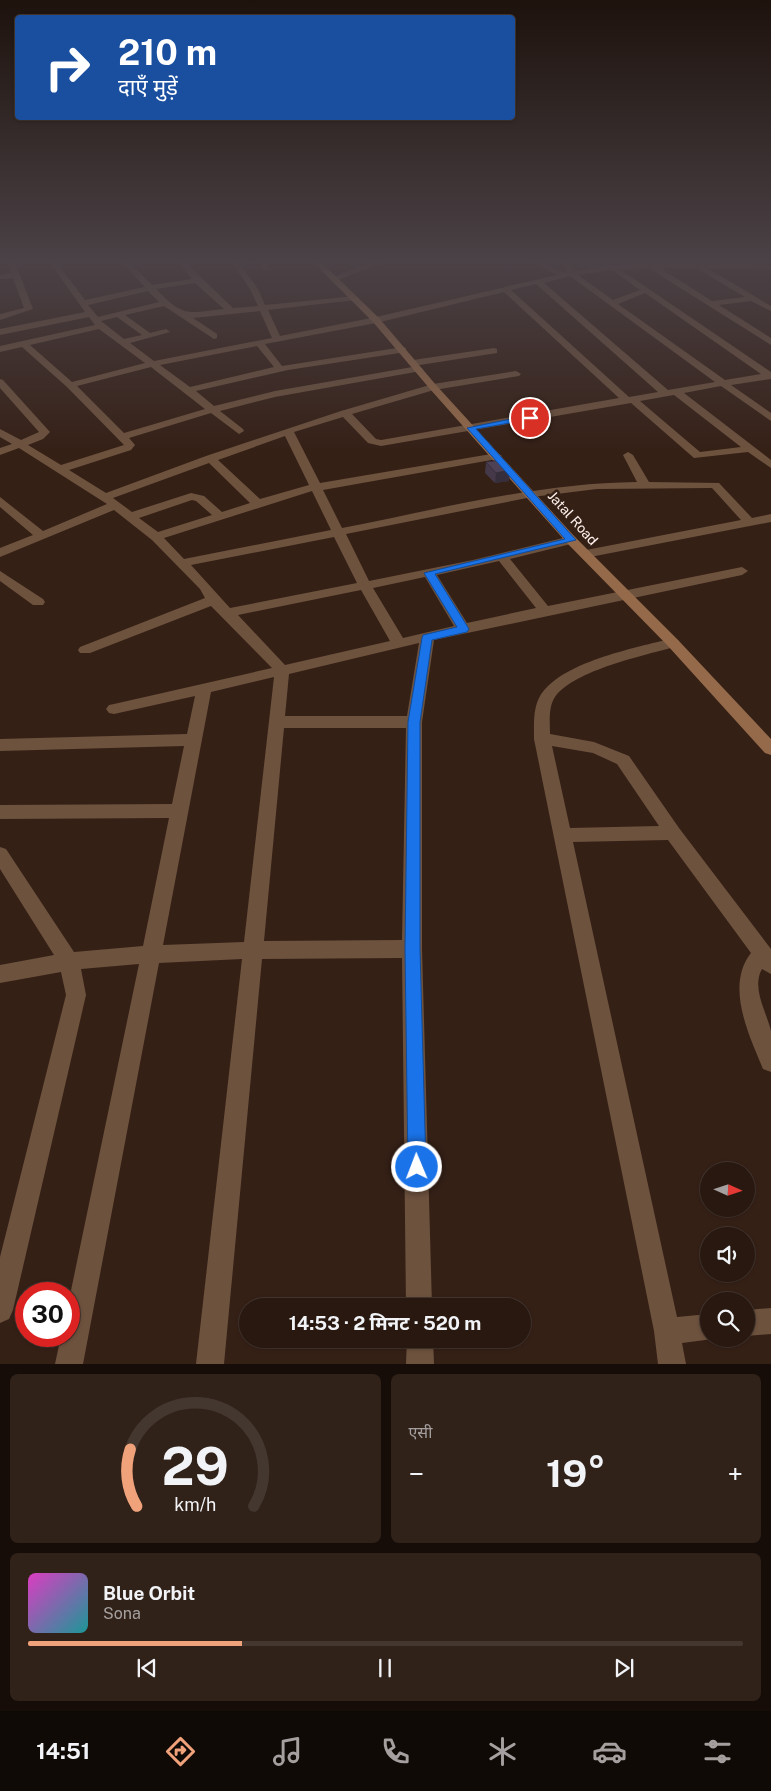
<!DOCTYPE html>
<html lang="hi">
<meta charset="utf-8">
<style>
:root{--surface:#281810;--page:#302119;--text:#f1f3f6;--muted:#a5a09f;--line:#443730;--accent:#f0a27a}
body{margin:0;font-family:"Public Sans","Noto Sans Devanagari",sans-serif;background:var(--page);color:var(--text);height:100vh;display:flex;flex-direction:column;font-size:19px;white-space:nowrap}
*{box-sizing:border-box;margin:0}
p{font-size:16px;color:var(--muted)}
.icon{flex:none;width:28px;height:28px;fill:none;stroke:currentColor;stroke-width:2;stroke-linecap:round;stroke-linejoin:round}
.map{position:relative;height:1364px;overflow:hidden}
.details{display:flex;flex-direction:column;gap:10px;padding:10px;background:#160d09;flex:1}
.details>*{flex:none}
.top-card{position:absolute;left:15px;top:15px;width:500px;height:105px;border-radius:5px;box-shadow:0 1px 4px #0004,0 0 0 1px var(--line);background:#1a4fa0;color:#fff;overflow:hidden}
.needle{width:32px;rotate:93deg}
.tools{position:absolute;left:700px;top:1162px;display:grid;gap:10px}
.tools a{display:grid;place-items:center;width:55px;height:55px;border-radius:50%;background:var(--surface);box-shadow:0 1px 4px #0004,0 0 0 1px var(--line);font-size:25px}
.speed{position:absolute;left:15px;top:1282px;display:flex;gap:10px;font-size:25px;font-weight:700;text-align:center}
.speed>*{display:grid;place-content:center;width:65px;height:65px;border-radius:50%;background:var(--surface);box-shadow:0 1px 4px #0004,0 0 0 1px var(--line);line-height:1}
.speed .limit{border:8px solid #d22;background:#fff;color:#111}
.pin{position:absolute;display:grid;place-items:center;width:42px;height:42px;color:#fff;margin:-21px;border:2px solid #fff;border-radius:50%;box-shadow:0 1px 5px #0007}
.me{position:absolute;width:55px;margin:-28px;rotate:359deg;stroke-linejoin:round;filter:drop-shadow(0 0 4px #0008)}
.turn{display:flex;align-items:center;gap:18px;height:105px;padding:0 20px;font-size:22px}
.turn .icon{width:65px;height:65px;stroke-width:2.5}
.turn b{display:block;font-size:35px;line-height:42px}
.big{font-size:38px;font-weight:700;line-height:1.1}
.details .tile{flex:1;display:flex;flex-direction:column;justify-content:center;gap:8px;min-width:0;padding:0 18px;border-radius:8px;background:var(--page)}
.details .dial{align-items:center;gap:0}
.dial svg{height:130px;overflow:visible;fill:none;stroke:var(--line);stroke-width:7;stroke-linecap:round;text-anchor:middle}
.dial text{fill:var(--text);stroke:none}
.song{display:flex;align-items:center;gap:15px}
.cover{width:60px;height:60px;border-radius:8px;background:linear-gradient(135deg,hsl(310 70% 55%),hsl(180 70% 35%))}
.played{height:5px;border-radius:2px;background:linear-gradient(90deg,var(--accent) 30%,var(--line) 30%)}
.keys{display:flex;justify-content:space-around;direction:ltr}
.heat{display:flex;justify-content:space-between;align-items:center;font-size:28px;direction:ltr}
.details .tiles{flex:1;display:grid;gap:10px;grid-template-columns:1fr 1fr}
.tile:last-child{grid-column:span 2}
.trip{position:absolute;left:239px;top:1298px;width:292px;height:50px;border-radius:25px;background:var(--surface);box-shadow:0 1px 4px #0004,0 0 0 1px var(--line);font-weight:700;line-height:50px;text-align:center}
.menu{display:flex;height:80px;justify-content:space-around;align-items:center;background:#100a06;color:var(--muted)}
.menu .icon{width:35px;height:35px}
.menu .active{color:var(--accent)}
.menu b{font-size:22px;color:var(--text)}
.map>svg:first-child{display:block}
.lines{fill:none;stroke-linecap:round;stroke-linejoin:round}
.street{fill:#6d523e;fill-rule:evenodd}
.secondary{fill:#946a4a;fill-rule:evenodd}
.wall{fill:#443849}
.shaded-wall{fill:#372e3c}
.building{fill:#4f4155;stroke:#372e3c}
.route{fill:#1a73e8;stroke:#114b97}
.labels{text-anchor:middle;stroke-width:5;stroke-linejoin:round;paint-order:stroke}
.far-street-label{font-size:14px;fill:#fef1ec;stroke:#352016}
</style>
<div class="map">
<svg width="771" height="1364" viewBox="0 0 771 1364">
<rect width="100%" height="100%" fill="#352016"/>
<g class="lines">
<g class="street">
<path d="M6 260H14L33 309 0 320V314L24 308 13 278 0 279V275L11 273Z"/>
<path d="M48 260H55L85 300 145 287 119 260H127L152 285 192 279 176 260H183L233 308 258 306 250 289 230 260H237L258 289 265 305 355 296 359 298 355 300 268 310 280 336 376 317 557 275 526 260H536L565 273H567L562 260H569L574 271 612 265 680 263 771 265V269L707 268 771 306V311L751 301 719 305 771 338V345L650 269 621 270 771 372V379L731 385 771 413V421L721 386 684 393 771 460V468L748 452 694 458 631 403 381 446 368 443 343 417 294 432 320 483 497 453 502 456 497 459 323 490 342 528C440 509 538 483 637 482L623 455 628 452 633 455 649 482 719 483 752 518 771 514V522L585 558 581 557 579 554 581 551 741 520 712 488 597 489 532 497 346 534 369 581 473 560 571 536 575 537 577 540 575 543 510 559 548 606 742 567 748 571 742 575 434 640 422 722V949L432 1306H406L402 958 262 959 224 1364H196L242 959 159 963 83 1364H55L61 1336H69V1300L139 964 81 969 86 995 13 1310 9 1319 0 1323V1257L66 995 61 972 0 983V965L54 955 0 869V847L6 849 74 952 143 946 169 818 0 819V805L172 804 184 746 0 751V739L187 734 195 696 114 714 109 713 106 709 109 705 114 704 272 668 211 606 90 653H80L78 650 80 647 205 598 200 589 152 540 114 510 0 557V548L33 535 0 507V497L43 531 107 504 19 448 0 455V448L12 444 0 437V429L21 440 39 432 0 388V379L3 380 50 432 43 439 28 445 61 465 124 445 67 387 22 347 0 352V346L95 325 89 317 0 335V329L85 312ZM660 268H696L745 297 712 301ZM612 270 640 290 613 300 578 275ZM570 276 715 382 668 390 544 283ZM195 283 224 309C187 313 184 318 156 289ZM536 284 658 392 629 397 511 290ZM148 291 159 302 98 317 88 305ZM504 292 619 398 381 440 376 439 352 414 434 390 519 376 521 374 516 371 433 384 341 411 206 456 106 493 69 470 131 450 135 445 129 438 211 413 239 434 244 431 243 429 220 411 275 397 421 371 423 369 418 366 275 391 214 406 196 391 288 370 406 352V348L403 347 282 366 265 344 376 323ZM645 293 761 374 725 380 618 304ZM164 306 214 339 217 338V334L193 318 260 311 272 338 154 361 130 343 170 332 166 329 150 333 125 315ZM117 317 142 335 124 339 101 321ZM99 329 145 363 72 382 30 345ZM257 346 274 367 190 387 160 365ZM151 367 205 409 124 433 77 386ZM674 395 741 447 700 452 640 401ZM285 436 309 485 260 499 218 460ZM209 463 250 503 222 512 204 496 191 493 132 512 113 498ZM312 491 331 530 184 559 164 538ZM192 500 196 501 212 515 158 532 139 518ZM334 537 357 583 230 608 191 565ZM499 561 536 608 467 623 437 575ZM425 577 454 626 403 638 373 588ZM361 590 390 641 285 665 238 615ZM419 643 407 716H285L289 674ZM274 677 244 942 163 945 211 692ZM284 728H406L402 940 264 941Z"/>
<path d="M259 260H266L269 270H263Z"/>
<path d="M377 260H388L338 280 331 278Z"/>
<path d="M494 348 497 349V353L413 366 408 363 413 360Z"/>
<path d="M0 571 43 599 45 602 43 605H33L0 581Z"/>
<path d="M673 638 678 640 680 643 678 646C646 655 574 670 555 697 548 707 550 723 550 734L594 742 629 756 679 828 771 949V974L762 969C751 988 767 1013 771 1031 771 1044 771 1059 771 1072L763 1069C749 1035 725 986 751 953L668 840 573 842 677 1317 709 1314V1339H713L682 1343 686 1364H658L654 1331 534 739C534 725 533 710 539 698 558 662 636 648 673 638ZM552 746 593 753 617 764 659 826 570 828Z"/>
<path d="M771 1308V1334L746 1336V1310Z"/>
<path d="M407 1339H433L434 1364H406Z"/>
</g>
<path class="secondary" d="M311 260H319L379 318 436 385 575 537 678 640 771 739V755L765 753 668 646 567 543 430 389 373 322Z"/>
</g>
<path class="wall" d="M486 462 510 470 509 481 495 483 485 473Z"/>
<path class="shaded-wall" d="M510 470 509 481 495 483 496 473Z"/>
<path class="building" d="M501 460 510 470 496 473 486 462Z"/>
<linearGradient id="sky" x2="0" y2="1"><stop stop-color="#1d120c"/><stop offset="0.58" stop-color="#4b4247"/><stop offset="1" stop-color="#4b4247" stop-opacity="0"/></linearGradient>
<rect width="771" height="451" fill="url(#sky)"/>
<path class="route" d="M530 415 532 416V419L476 429 576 540 435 574 469 629 467 632 432 640 420 722V949L426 1167 423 1174 417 1176 410 1174 408 1167 405 949 408 722 422 638 423 635 457 627 424 573 565 539 467 428Z"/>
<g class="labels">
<g class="far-street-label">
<text transform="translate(573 518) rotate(48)" y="5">Jatal Road</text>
</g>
</g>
</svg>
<div class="tools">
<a><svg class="needle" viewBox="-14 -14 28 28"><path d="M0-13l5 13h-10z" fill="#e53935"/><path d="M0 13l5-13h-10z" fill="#a5a09f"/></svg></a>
<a><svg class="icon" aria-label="sound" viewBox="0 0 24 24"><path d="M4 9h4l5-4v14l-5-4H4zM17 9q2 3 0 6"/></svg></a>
<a><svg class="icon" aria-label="search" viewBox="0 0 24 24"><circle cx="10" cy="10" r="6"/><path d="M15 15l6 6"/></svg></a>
</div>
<div class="speed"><div class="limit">30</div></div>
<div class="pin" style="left:530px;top:418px;background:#d93025"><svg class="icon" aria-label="arrive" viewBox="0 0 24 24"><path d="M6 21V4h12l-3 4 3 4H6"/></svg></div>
<svg class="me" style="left:417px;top:1167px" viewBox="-20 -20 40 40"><circle r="17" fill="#1a73e8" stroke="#fff" stroke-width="3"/><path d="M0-11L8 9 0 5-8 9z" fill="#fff"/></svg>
<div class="trip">14:53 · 2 मिनट · 520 m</div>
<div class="top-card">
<div class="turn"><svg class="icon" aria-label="right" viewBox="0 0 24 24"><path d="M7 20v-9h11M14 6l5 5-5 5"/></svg><div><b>210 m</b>दाएँ मुड़ें</div></div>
</div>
</div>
<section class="details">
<div class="tiles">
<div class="tile dial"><svg viewBox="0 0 100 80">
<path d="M14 69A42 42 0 1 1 86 69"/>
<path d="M14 69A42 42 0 0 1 10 34" stroke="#f0a27a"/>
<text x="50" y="56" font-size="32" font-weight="700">29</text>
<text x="50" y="72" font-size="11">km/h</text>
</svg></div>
<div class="tile"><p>एसी</p>
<div class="heat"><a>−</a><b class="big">19°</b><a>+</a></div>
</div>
<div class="tile">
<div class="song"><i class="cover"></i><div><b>Blue Orbit</b><p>Sona</p></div></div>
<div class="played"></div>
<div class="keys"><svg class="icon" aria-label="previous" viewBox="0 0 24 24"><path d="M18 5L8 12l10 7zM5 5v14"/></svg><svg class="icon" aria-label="pause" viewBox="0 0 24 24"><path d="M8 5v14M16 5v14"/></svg><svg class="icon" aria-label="next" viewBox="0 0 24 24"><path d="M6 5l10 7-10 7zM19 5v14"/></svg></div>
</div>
</div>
</section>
<nav class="menu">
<b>14:51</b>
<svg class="icon active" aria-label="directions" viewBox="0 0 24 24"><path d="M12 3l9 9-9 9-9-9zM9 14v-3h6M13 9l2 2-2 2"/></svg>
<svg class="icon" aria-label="music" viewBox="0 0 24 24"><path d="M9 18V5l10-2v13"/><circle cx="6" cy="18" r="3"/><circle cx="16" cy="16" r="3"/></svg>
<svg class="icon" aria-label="phone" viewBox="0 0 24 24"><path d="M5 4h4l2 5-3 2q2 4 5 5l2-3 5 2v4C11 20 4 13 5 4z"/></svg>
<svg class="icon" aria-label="climate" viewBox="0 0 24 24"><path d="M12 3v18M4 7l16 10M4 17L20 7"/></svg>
<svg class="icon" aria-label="car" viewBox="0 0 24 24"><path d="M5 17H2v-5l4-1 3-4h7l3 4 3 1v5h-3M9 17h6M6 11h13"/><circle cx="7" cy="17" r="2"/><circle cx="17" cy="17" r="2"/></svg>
<svg class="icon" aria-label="filters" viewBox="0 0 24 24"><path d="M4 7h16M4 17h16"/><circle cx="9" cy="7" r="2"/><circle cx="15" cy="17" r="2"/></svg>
</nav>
